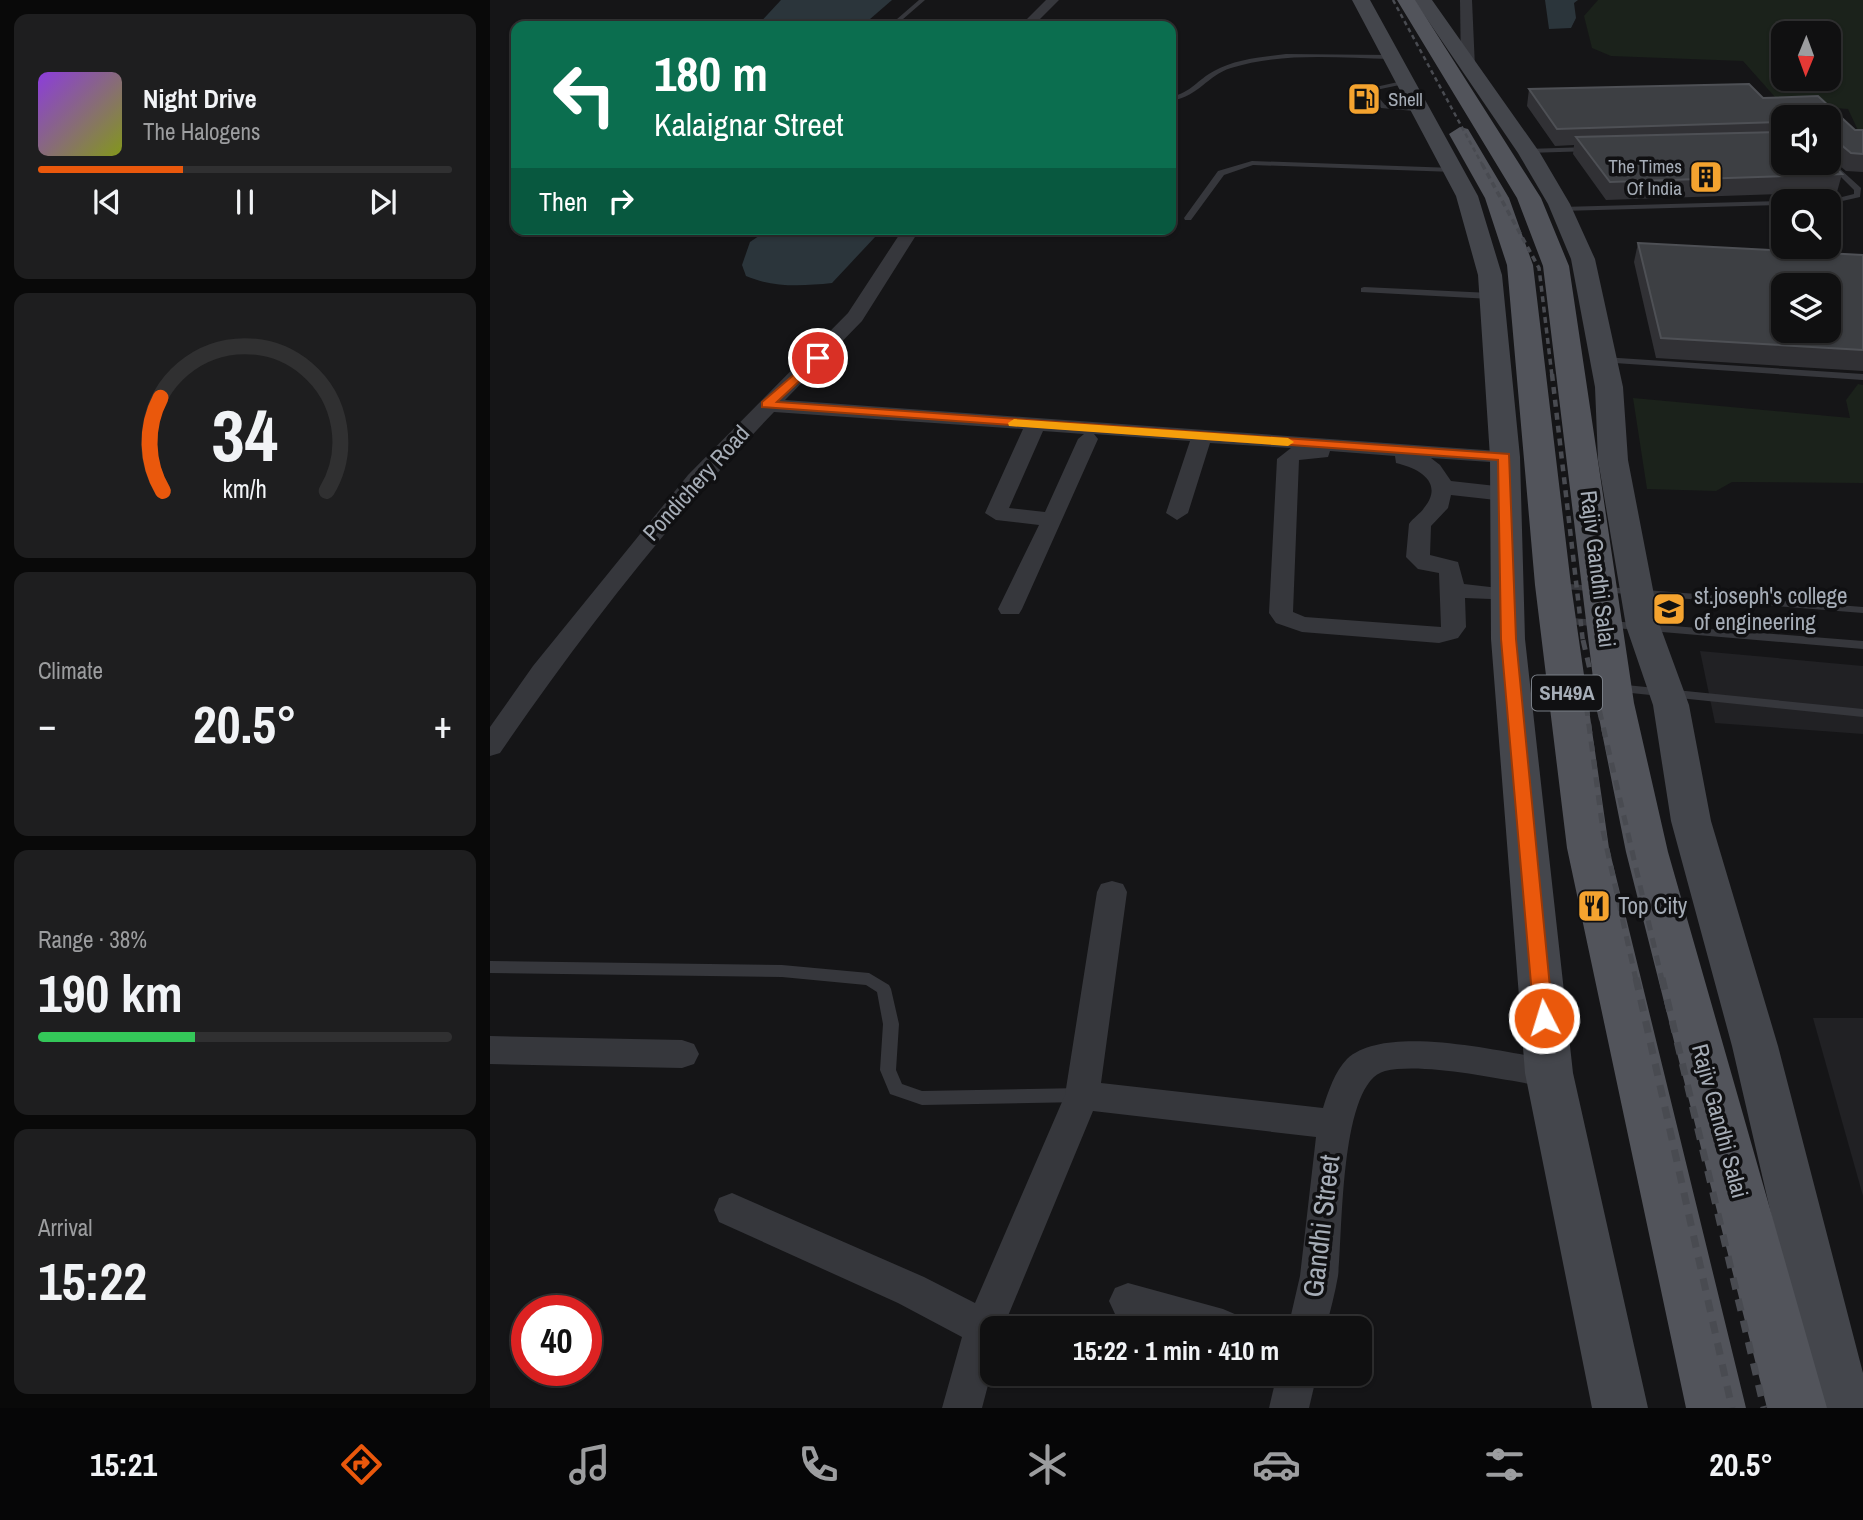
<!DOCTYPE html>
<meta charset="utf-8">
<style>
:root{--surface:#101011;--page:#1e1e1f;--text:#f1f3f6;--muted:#9c9d9f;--line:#303031;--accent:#ea580c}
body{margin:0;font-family:"Archivo Narrow",sans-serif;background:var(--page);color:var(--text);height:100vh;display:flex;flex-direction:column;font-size:26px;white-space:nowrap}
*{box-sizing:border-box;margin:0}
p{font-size:23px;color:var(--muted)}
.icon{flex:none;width:38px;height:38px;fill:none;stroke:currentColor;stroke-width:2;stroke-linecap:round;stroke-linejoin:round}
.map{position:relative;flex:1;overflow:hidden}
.details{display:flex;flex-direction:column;gap:14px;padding:14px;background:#090909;width:490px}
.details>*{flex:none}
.hud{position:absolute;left:21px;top:21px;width:665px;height:214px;border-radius:14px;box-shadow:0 2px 5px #0004,0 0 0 2px var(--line);background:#0b6e4f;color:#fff;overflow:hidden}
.needle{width:46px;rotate:181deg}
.tools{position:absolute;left:1281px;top:21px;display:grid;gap:14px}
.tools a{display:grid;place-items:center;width:70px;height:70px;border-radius:14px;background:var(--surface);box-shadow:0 2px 5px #0004,0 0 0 2px var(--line);font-size:35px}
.speed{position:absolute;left:21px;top:1295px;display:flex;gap:14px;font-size:35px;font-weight:700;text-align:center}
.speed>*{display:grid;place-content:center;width:91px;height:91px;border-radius:50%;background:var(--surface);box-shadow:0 2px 5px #0004,0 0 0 2px var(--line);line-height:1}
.speed .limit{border:10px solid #d22;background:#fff;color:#111}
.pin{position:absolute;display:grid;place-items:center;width:60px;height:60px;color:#fff;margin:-30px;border:4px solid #fff;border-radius:50%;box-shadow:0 2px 7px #0007}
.me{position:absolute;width:77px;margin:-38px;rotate:355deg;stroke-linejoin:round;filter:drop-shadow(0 0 5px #0008)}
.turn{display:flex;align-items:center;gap:24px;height:147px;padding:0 28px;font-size:32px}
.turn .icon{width:91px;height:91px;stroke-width:2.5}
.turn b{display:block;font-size:49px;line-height:60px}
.then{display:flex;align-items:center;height:66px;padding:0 28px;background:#0003;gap:14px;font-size:26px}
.big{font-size:52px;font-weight:700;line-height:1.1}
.details .card{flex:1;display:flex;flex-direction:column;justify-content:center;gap:10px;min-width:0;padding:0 24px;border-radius:14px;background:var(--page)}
.details .dial{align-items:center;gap:0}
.dial svg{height:182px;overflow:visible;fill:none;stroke:var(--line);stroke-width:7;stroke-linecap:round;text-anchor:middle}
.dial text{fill:var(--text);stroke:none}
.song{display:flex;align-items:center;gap:21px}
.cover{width:84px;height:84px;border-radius:10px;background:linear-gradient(135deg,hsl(270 70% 55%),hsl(70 70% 35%))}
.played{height:7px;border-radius:4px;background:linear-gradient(90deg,var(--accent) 35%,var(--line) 35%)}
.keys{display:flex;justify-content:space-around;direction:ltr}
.heat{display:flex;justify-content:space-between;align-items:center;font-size:38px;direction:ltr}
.charge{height:10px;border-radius:5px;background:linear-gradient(90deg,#34c759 38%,var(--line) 0)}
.trip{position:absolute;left:490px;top:1316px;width:392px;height:70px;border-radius:14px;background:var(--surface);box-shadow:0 2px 5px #0004,0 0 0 2px var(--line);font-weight:700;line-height:70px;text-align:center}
.tabs{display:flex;height:112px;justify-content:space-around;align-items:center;background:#060607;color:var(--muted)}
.tabs .icon{width:49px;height:49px}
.tabs .active{color:var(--accent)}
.tabs b{font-size:32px;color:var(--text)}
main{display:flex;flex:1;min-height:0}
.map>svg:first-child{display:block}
.built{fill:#212124}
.green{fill:#1b221b;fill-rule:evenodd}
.water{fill:#2b353b}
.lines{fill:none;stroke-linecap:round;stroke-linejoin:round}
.lane{fill:#36373c;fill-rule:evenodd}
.street{fill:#36373c;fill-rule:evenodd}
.secondary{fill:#44464c;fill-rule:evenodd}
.primary{fill:#52545b;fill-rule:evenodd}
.rail-far4{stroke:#494b51;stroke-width:2.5;stroke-dasharray:4.5 3.5;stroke-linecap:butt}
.rail-far3{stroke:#494b51;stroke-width:3.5;stroke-dasharray:6 4.5;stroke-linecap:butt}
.rail-far2{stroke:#494b51;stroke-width:4.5;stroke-dasharray:7 6;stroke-linecap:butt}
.rail-far1{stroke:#494b51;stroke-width:5;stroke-dasharray:10 8;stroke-linecap:butt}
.rail{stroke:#494b51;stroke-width:7;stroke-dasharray:12 10;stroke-linecap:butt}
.wall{fill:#313135;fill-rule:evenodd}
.building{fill:#3d3f43;stroke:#4e5055;stroke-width:2;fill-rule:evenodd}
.route{fill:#ea580c;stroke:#983908;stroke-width:2}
.slow{fill:#f59e0b}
.labels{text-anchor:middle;stroke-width:7;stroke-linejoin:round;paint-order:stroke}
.far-poi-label{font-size:19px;fill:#a6adb7;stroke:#101012;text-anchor:start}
.shield{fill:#101012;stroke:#797e86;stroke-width:2}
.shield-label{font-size:21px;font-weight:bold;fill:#a6adb7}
.street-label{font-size:23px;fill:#a6adb7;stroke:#101012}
.poi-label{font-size:23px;fill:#a6adb7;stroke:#101012;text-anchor:start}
.near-street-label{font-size:28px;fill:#a6adb7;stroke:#101012}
</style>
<main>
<section class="details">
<div class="card">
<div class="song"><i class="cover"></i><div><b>Night Drive</b><p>The Halogens</p></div></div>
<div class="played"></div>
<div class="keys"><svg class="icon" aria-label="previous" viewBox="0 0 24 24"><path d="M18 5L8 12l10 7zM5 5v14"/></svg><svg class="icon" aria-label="pause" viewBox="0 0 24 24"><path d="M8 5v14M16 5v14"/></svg><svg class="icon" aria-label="next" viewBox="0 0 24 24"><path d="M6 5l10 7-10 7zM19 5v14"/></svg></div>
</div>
<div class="card dial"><svg viewBox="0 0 100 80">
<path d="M14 69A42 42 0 1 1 86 69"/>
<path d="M14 69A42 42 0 0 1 13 28" stroke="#ea580c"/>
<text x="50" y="56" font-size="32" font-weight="700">34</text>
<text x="50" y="72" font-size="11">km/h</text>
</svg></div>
<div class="card"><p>Climate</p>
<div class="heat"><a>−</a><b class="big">20.5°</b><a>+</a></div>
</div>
<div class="card"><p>Range · 38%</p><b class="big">190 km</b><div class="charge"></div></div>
<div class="card"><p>Arrival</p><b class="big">15:22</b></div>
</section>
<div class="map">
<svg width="1373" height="1408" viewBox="0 0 1373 1408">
<rect width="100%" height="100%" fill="#151517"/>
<g class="built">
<path d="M1210 651 1373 666V734L1225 723Z"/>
<path d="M1323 1018H1373V1196Z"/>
</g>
<g class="green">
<path d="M1108 0H1373V141L1358 109 1291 104 1253 61 1121 56 1102 48 1094 16ZM1293 33H1339V79H1293Z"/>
<path d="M1368 384 1373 385V483L1242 482 1226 491 1157 489 1143 398 1360 418 1356 400Z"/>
</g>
<g class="water">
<path d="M291 0H402L372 26H267Z"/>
<path d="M1055 0H1088L1084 3 1086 18 1081 28 1059 29Z"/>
<path d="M279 229H370L386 236 342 283C313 286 284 288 256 276L252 265 260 242Z"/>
</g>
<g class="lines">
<g class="lane">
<path d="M429 0H435L405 26H399Z"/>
<path d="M796 54 901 55 904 57 901 59C848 58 792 52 741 68 716 76 711 95 681 101V97C702 92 707 80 724 71 745 59 772 57 796 54Z"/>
<path d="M917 80 920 82 919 83 886 90 885 93 895 105 933 109 935 110V112L891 108 879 93 881 88Z"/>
<path d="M1099 147H1102V151L1037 153 1033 151 1037 149Z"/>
<path d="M1339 159 1371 188 1370 197 1339 204V201H1336L1364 194V190L1337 163H1339Z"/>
<path d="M762 161 964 168 968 170 964 172 763 165 734 175 701 220H695L694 218 728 171Z"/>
<path d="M1293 201H1295H1293V205L1071 211 1067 209 1071 207Z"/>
<path d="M874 287 1001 293 1005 296 1001 299 871 292V288Z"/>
<path d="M1113 357 1373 374V380L1110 362V358Z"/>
<path d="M1066 583 1373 607V613L1062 588 1060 586 1062 584Z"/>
<path d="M1070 617 1373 641V649L1066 623 1064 621 1066 619Z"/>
<path d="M1126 684 1373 709V717L1122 691 1120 688Z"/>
<path d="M0 961 292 965 379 973 399 985 401 989 409 1024 406 1070 412 1084 432 1091 592 1088 598 1090 600 1095 598 1100 592 1102 432 1105 400 1094 390 1070 393 1024 387 992 376 985 292 977 0 973Z"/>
</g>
<g class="street">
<path d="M556 0H569L543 26H530Z"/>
<path d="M970 0H982L985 68 978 72 971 68Z"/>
<path d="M413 229H430L372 321 295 400 1023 452 1026 457 1023 462 1015 463 941 458 950 465 961 481 1015 487 1026 494 1015 501 961 495 958 508 941 526 940 555 968 562 974 584 1026 590 1029 595 1026 600 975 598 976 627 968 638 949 643 812 632 786 623 779 613 787 459 801 448 720 443 698 513 687 520 676 513 700 441 604 434 608 439 532 609 529 614H511L508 609 549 525 506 520 495 513 533 429 284 412C183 517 92 633 10 753L0 756V727L43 666 198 475 358 313ZM553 431 594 434 588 439 555 512 519 508ZM840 451 905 456 906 463C928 468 955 482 934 508 930 514 923 518 919 524L916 557 928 569 949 573 951 627 815 617 803 612 809 460 838 457Z"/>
<path d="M622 881 633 884 637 892 611 1083 833 1108C838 1092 845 1071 857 1059 896 1023 1010 1052 1059 1059L1071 1063 1076 1073 1071 1083 1059 1087C1016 1081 936 1062 895 1071 849 1082 853 1236 848 1276 845 1294 840 1311 836 1328H798L810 1276 826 1137 603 1111 513 1328H502V1370L492 1408H452L472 1337 408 1303 229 1222 224 1210 229 1198 242 1193 434 1277 485 1303 575 1095 607 892 611 884Z"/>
<path d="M0 1036 192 1040 204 1044 209 1054 204 1064 192 1068 0 1064Z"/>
<path d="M638 1283 733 1309 747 1315 752 1328H669L625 1314 619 1301 625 1288Z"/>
<path d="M787 1374H827L819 1408H779Z"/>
</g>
<g class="secondary">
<path d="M862 0H880L988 196 1012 275 1030 457 1035 639 1083 1073 1158 1408H1102L1035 1073 1001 639 1000 457 988 275 966 196Z"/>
<path d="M924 0H942L1050 153 1080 204 1105 259 1133 387 1138 460 1170 626 1199 705 1221 821 1288 1046 1373 1373V1408H1326L1242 1046 1181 821 1163 705 1136 626 1108 460 1105 387 1081 259 1058 204 1028 153Z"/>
</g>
<g class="primary">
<path d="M907 0H925L1051 198 1079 266 1144 703 1178 852 1337 1408H1277L1136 852 1106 703 1053 266 1027 198Z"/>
<path d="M970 127 978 129 1019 198 1043 265 1081 585 1119 848 1256 1408H1196L1077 848 1045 585 1017 265 995 198 959 134Z"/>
</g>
<path class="rail-far4" d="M903 0 993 166"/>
<path class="rail-far3" d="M992 164 1049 268 1062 376"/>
<path class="rail-far2" d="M1062 374 1093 642"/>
<g class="rail-far1">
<path d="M1093 640 1172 980"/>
<path d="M1094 688 1113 831 1146 980"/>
</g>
<g class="rail">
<path d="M1146 978 1242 1408"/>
<path d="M1172 978 1274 1408"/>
</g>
</g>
<g class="wall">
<path d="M1259 84 1273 98 1328 96 1365 130H1373V172L1356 171 1343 160 1342 164 1352 174 1347 192 1116 200 1083 154 1084 145 1065 146 1037 106 1039 89ZM1293 117H1339V163H1293Z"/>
<path d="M1148 243 1373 255V371L1166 358 1144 262Z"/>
</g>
<g class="building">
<path d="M1259 84 1273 98 1328 96 1365 130H1373V154L1361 153 1344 139 1339 146 1345 152H1339V117H1293V122L1067 129 1039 89Z"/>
<path d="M1293 132V163H1339V161L1352 174 1120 182 1086 137Z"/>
<path d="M1148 243 1373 255V350L1171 338ZM1293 285H1339V331H1293Z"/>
</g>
<path class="route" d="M328 354 332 355V360L287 402 1019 454 1026 639 1063 1018 1060 1024H1047L1044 1018 1011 639 1008 460 272 407V402Z"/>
<path class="slow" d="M524 419 798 438 804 442 798 446 519 426 518 423Z"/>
<defs>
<symbol id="fuel-square" viewBox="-11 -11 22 22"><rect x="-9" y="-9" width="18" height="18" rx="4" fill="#f4a32f" stroke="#101012"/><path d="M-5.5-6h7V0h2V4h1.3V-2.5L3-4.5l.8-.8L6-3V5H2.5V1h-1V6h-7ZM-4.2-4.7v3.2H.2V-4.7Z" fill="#111"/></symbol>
<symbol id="building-square" viewBox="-11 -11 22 22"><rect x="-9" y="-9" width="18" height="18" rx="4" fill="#f4a32f" stroke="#101012"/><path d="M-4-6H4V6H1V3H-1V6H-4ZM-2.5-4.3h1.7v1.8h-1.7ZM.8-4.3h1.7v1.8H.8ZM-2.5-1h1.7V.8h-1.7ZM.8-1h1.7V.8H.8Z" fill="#111"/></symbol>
<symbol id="university-square" viewBox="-11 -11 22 22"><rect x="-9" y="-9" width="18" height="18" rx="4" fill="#f4a32f" stroke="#101012"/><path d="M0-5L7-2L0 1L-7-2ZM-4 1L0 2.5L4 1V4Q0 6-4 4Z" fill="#111"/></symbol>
<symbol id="restaurant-square" viewBox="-11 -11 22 22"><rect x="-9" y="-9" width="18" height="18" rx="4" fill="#f4a32f" stroke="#101012"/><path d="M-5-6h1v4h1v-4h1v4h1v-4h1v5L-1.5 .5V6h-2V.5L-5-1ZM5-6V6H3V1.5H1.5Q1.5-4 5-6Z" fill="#111"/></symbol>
</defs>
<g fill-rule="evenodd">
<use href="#fuel-square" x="855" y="80" width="38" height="38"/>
<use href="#building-square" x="1197" y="158" width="38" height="38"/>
<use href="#university-square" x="1160" y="590" width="38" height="38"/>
<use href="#restaurant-square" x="1085" y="887" width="38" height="38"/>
</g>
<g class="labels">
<g class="far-poi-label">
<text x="898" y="106">Shell</text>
<text x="1192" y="173" text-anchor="end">The Times<tspan x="1192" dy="22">Of India</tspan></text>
</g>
<rect class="shield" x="1042" y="675.5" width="70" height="35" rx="5"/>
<g class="shield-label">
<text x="1077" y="700">SH49A</text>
</g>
<g class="street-label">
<text transform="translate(206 483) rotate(-48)" y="8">Pondichery Road</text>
<text transform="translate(1108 569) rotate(83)" y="8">Rajiv Gandhi Salai</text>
<text transform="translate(1230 1121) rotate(75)" y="8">Rajiv Gandhi Salai</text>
</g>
<g class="poi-label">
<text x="1204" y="604">st.joseph's college<tspan x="1204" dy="26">of engineering</tspan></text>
<text x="1128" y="914">Top City</text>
</g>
<g class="near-street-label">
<text transform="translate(831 1226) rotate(-83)" y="10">Gandhi Street</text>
</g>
</g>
</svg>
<div class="tools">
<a><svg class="needle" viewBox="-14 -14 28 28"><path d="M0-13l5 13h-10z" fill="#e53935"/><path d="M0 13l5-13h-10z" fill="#9c9d9f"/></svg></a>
<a><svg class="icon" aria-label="sound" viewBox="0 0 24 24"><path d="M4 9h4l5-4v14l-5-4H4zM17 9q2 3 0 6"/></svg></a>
<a><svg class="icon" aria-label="search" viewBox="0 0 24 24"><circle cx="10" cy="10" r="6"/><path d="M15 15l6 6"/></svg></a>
<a><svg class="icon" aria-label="layers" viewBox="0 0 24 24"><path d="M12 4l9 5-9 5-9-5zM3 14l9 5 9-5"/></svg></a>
</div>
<div class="speed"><div class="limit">40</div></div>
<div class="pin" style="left:328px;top:358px;background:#d93025"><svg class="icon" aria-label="arrive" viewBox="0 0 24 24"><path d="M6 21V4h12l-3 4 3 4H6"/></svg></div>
<svg class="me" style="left:1054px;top:1018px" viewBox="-20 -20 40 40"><circle r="17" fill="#ea580c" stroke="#fff" stroke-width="3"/><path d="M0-11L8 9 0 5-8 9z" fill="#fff"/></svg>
<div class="trip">15:22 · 1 min · 410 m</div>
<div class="hud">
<div class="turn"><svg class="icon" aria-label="left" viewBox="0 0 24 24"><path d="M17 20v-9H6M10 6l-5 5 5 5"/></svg><div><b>180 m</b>Kalaignar Street</div></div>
<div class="then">Then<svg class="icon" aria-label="right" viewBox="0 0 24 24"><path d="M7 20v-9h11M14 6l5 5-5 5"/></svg></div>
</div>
</div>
</main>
<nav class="tabs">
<b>15:21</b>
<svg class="icon active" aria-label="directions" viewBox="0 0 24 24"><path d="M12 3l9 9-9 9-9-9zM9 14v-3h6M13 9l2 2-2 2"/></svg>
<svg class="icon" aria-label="music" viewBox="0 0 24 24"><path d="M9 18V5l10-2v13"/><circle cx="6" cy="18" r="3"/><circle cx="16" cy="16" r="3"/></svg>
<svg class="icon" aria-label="phone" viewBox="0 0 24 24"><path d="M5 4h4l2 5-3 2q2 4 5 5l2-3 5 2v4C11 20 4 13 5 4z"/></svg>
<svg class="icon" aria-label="climate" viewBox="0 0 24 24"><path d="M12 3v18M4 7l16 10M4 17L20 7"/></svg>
<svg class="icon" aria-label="car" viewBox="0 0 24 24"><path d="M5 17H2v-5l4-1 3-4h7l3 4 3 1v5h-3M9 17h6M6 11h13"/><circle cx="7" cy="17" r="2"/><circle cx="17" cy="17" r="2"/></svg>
<svg class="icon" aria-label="filters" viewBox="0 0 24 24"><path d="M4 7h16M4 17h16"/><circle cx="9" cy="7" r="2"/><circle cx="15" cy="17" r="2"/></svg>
<b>20.5°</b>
</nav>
